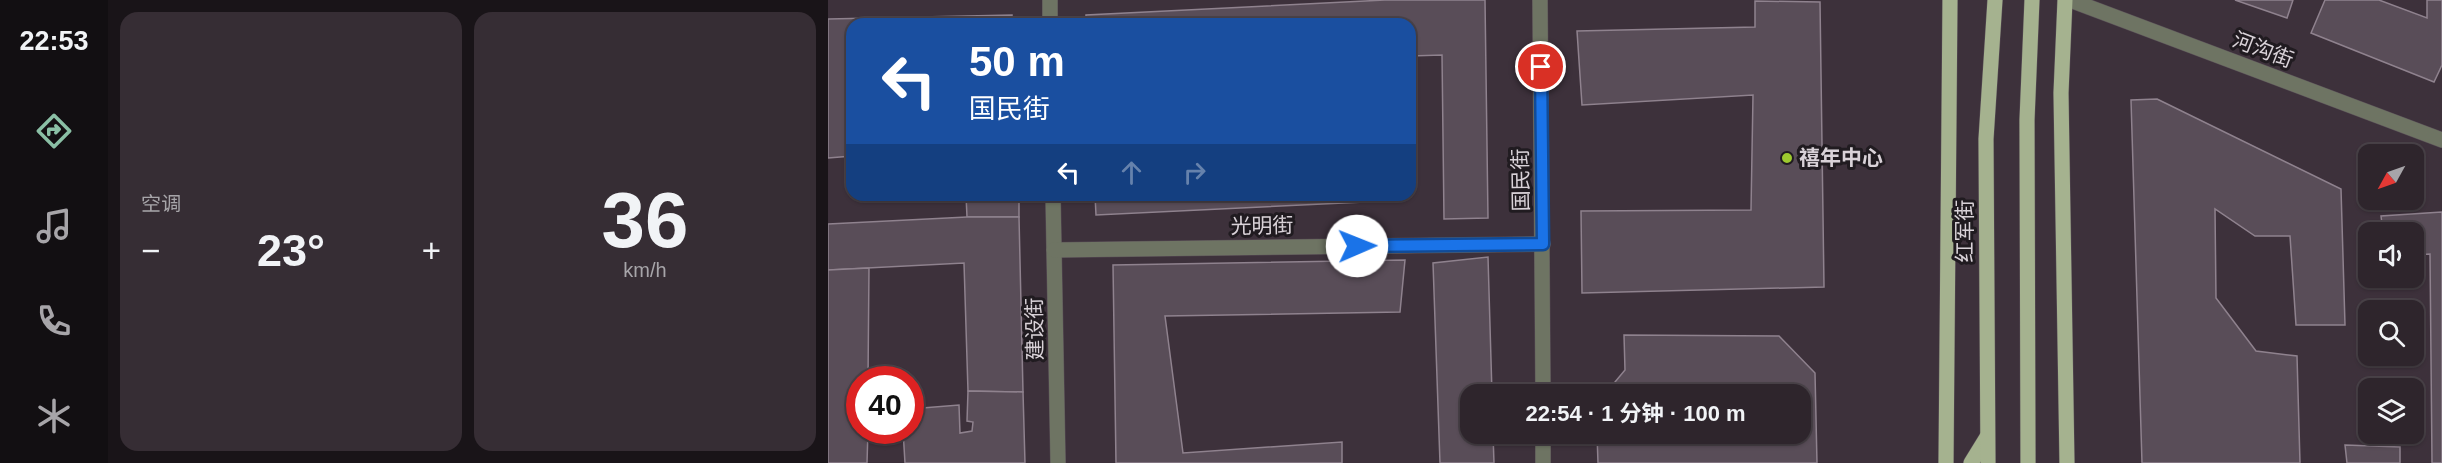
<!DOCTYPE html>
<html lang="zh">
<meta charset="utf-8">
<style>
:root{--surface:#2e252c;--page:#362d34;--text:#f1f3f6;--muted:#a7a5a9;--line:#494248;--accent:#8abfa5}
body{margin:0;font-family:Arial,"Noto Sans SC",sans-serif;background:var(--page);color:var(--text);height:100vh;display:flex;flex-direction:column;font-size:22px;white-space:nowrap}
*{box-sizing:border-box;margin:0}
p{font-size:20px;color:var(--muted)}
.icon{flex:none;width:33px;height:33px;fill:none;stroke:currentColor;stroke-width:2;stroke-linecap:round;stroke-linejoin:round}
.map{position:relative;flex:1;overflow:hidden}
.details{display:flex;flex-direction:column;gap:12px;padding:12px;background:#191418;width:720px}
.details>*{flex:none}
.guide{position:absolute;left:18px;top:18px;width:570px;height:183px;border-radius:18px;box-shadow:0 2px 4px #0004,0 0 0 2px var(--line);background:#1a4fa0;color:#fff;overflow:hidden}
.needle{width:39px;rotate:230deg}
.buttons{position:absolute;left:1530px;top:144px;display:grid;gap:12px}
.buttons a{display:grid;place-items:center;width:66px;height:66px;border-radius:12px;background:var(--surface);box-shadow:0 2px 4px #0004,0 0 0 2px var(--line);font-size:30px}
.speed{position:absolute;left:18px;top:366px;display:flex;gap:12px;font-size:30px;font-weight:700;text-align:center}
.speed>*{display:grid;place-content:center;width:78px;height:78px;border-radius:50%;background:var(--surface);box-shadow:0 2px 4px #0004,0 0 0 2px var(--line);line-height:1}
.speed .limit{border:9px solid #d22;background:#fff;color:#111}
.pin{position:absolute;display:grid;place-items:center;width:51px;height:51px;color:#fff;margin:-26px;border:3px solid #fff;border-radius:50%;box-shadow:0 2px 6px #0007}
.me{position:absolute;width:66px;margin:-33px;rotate:89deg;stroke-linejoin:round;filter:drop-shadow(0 0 4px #0008)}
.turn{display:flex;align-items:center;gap:21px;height:126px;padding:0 24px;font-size:27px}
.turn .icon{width:78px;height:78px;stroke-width:2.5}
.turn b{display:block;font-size:42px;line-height:51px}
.lanes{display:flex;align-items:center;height:57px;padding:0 24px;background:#0003;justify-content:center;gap:30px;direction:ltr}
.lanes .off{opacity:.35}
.big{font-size:45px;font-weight:700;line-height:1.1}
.details .card{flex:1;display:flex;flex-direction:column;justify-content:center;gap:9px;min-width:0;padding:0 21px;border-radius:18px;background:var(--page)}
.details .dial{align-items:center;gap:0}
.dial b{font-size:78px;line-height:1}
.heat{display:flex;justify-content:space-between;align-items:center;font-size:33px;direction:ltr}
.details .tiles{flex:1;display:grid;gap:12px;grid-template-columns:repeat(2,1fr)}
.trip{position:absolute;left:632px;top:384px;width:351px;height:60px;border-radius:18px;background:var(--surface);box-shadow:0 2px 4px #0004,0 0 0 2px var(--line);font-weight:700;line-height:60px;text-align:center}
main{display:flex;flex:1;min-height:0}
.menu{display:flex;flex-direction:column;width:108px;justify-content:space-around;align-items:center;background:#120f12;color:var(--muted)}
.menu .icon{width:42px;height:42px}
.menu .current{color:var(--accent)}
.menu b{font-size:27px;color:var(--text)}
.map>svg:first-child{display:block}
.building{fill:#594d58;stroke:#8f828e;stroke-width:1.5}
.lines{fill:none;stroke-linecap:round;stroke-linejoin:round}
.minor-casing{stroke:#594e57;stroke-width:16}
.major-casing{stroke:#594e57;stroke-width:16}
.minor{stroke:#6e7463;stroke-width:15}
.major{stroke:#a5b28f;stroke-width:15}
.route-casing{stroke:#114b97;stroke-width:15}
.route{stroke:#1a73e8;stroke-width:10}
.poi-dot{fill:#9eca2f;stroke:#201b20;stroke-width:2}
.labels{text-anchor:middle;stroke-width:6;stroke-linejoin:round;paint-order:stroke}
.street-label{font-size:21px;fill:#d9d2d8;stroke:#201b20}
.poi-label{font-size:21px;font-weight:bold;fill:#d9d2d8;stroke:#201b20;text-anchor:start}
</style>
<main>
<nav class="menu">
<b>22:53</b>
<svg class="icon current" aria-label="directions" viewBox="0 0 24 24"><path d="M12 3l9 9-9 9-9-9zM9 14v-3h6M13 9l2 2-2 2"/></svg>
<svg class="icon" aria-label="music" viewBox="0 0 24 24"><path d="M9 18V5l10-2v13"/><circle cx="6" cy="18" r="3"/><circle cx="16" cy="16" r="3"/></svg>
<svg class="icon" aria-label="phone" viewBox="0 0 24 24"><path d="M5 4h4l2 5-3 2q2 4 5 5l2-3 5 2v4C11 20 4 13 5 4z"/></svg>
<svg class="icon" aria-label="climate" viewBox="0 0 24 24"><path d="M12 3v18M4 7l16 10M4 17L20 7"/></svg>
</nav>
<section class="details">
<div class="tiles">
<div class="card"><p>空调</p>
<div class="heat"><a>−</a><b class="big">23°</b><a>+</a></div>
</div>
<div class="card dial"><b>36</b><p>km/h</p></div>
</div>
</section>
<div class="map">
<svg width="1614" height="463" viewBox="0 0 1614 463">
<rect width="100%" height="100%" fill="#3d313b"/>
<g class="building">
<path d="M557 0H657L660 218 616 219 614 55 582 56V24H258V15Z"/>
<path d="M1407 0H1465L1459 18Z"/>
<path d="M1497 0H1551L1599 18V0H1614V65L1606 82 1483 33Z"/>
<path d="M927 1 992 2 996 287 754 293 753 211 923 210 925 95 754 105 749 31 927 27Z"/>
<path d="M184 15V24H24V156L0 158V19Z"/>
<path d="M1329 99 1513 189 1517 325H1468L1462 236H1427L1387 209 1388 298 1428 351 1469 356 1472 463H1314L1303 100Z"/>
<path d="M138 195H191V217H139Z"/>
<path d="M267 195H556L557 201 268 215Z"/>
<path d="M1614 212V463H1604L1602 254 1586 255V232H1555L1553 216Z"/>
<path d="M139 217H191L195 392 140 391 136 263 0 270V224Z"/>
<path d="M660 257 664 394H642V434H665L666 463H612L605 263Z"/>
<path d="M577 260 572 312 337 316 355 453 514 442V463H288L285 265Z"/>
<path d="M41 268 40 380H32V430H40L39 463H0V270Z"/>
<path d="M796 335 951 336 987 373 989 463H770L769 434H972V394H777L797 370Z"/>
<path d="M140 391 195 392 197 463H77L75 430H82V409L131 405 132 433 144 431 145 422 139 421Z"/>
<path d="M1517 445 1572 447V463H1519Z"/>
</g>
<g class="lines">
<defs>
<g id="minor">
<path d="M222 0V24"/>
<path d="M712 0 715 394"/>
<path d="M1242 0 1614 140"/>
<path d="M225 195 230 463"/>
<path d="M226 250 715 244"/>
<path d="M715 463V434"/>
</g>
<g id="major">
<path d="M1237 0 1233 93 1239 463"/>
<path d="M1118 463 1122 0"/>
<path d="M1143 463 1159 437"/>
<path d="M1160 463 1158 139 1167 0"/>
<path d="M1200 463 1199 120 1204 0"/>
</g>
</defs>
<use href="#minor" class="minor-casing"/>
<use href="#major" class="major-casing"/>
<use href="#minor" class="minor"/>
<use href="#major" class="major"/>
</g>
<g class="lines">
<defs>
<path id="route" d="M529 246 715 244 713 67"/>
</defs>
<use href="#route" class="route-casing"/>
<use href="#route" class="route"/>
</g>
<circle class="poi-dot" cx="959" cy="158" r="6"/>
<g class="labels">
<g class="street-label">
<text transform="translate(1435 50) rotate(21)" y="7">河沟街</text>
<text transform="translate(693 180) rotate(-91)" y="7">国民街</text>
<text transform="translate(434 226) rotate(-1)" y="7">光明街</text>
<text transform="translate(1137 231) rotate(-90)" y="7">红军街</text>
<text transform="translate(207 329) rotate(-91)" y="7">建设街</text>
</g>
<g class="poi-label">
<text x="971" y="165">禧年中心</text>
</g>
</g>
</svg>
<div class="buttons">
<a><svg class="needle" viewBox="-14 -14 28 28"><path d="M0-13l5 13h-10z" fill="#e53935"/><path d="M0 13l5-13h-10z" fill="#a7a5a9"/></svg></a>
<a><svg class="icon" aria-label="sound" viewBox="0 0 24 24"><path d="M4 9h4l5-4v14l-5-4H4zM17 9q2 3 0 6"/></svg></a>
<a><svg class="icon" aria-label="search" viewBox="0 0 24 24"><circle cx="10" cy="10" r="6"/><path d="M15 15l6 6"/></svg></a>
<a><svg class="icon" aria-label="layers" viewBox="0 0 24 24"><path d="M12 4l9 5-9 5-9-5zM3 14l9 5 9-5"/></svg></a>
</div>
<div class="speed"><div class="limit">40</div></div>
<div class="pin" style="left:713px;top:67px;background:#d93025"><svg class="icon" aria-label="arrive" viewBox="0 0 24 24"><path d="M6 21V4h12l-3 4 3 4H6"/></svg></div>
<svg class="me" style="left:529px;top:246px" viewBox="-20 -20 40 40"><circle r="19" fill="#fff"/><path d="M0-13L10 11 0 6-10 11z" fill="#1a73e8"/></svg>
<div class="trip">22:54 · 1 分钟 · 100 m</div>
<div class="guide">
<div class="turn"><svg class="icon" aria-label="left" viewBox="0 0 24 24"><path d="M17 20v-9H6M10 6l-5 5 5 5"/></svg><div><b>50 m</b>国民街</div></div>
<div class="lanes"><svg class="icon" aria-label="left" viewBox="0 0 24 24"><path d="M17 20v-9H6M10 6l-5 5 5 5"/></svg><svg class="icon off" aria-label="ahead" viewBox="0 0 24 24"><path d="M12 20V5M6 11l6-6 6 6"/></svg><svg class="icon off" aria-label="right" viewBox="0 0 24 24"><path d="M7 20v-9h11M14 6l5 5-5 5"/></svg></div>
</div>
</div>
</main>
